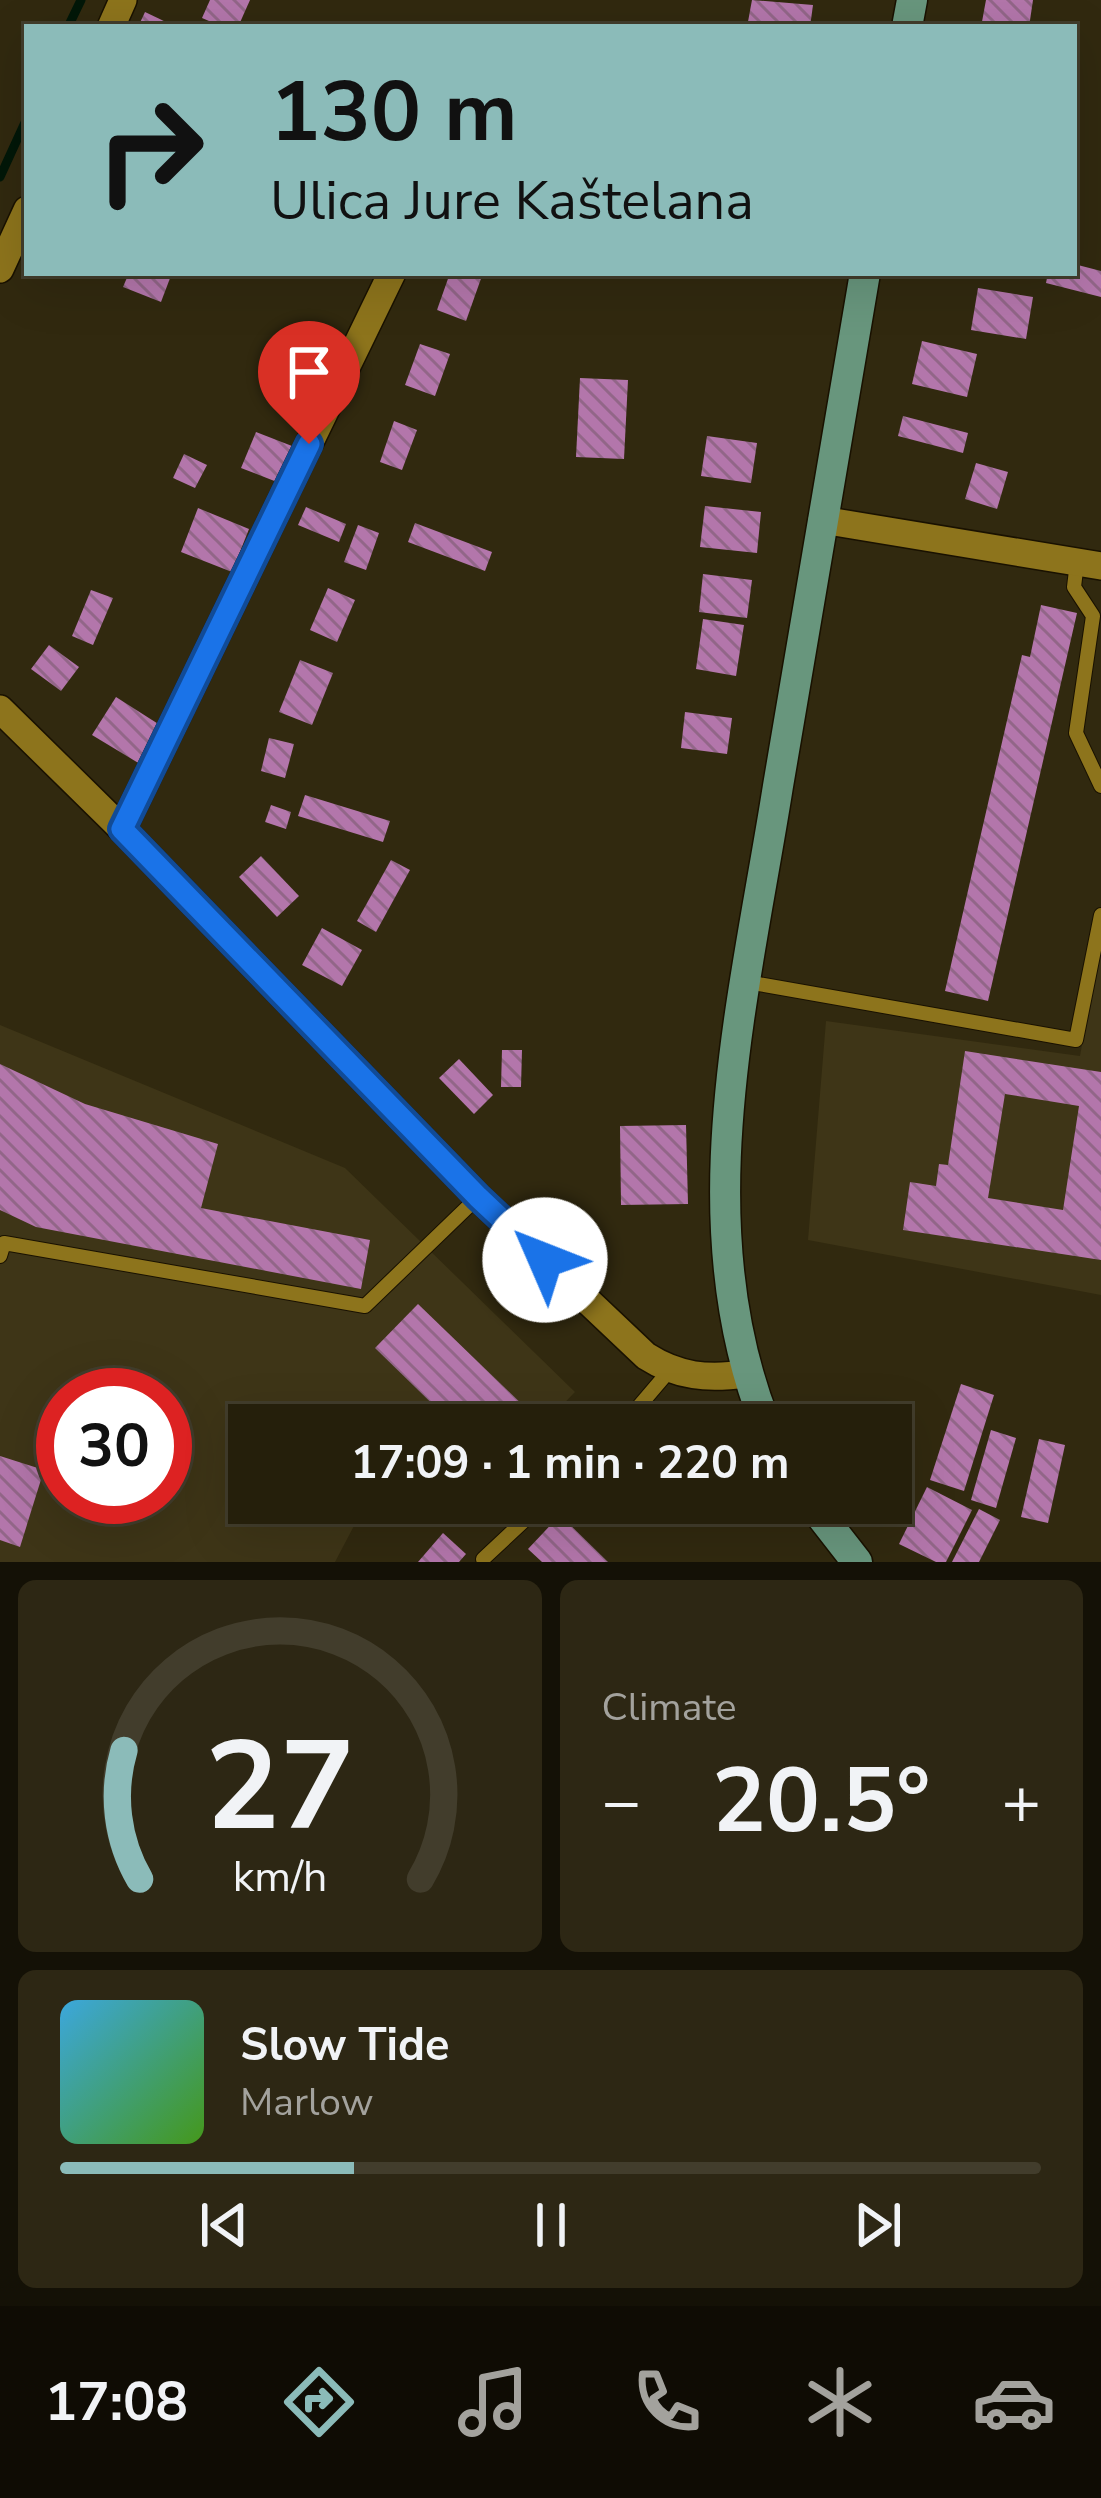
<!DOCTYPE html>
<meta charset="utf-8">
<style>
:root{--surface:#251f0b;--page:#2d2714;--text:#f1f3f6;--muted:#a3a29d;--line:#423d2c;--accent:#8bbbb9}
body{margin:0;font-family:"Nunito Sans",sans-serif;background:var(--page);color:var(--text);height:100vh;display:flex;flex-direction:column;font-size:45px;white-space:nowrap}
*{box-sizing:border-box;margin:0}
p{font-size:39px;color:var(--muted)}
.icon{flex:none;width:66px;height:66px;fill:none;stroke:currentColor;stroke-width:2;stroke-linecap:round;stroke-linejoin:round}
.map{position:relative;height:1562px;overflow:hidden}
.panel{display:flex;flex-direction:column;gap:18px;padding:18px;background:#141106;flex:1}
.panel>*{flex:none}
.top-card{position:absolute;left:24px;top:24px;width:1053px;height:252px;border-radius:0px;box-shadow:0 12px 48px #0002,0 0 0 3px var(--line);background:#8bbbb9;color:#111;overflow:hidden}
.speed{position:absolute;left:36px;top:1368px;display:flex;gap:24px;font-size:60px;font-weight:700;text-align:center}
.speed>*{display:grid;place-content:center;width:156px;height:156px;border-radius:50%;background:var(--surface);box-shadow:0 12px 48px #0002,0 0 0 3px var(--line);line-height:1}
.speed .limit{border:18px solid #d22;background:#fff;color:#111}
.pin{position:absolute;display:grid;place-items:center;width:102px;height:102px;color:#fff;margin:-123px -51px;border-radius:50% 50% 50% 0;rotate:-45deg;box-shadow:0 0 12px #0007}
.pin .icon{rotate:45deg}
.me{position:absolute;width:132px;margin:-66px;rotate:314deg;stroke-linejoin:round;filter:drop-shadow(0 0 9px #0008)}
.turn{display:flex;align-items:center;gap:42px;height:252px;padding:0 48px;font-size:54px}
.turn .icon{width:156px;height:156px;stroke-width:2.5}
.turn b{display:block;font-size:84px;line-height:102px}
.big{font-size:90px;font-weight:700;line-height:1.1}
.panel .widget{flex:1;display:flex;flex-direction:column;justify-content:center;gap:18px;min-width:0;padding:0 42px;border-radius:18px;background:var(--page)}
.panel .dial{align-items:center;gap:0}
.dial svg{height:312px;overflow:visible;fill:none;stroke:var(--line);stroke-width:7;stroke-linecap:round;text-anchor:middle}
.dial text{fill:var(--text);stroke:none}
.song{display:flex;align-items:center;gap:36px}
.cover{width:144px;height:144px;border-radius:18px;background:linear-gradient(135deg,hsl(200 70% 55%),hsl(100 70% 35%))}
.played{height:12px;border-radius:6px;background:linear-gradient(90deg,var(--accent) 30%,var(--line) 30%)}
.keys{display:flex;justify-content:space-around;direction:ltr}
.heat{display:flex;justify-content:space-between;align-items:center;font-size:66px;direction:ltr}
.panel .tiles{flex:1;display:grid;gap:18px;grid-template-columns:1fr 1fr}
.widget:last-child{grid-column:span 2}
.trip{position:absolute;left:228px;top:1404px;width:684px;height:120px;border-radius:0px;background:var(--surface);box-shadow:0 12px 48px #0002,0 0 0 3px var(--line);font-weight:700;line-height:120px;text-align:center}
.tabs{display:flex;height:192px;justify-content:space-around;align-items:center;background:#0f0c04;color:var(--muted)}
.tabs .icon{width:84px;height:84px}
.tabs .selected{color:var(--accent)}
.tabs b{font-size:54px;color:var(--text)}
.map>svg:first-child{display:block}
.built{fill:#3e3517;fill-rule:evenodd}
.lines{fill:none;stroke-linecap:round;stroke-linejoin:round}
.stream{stroke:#021708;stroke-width:9}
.building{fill:url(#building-back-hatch);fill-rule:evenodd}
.service-casing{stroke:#191100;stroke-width:16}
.minor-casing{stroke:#191100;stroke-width:30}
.primary-casing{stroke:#191100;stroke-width:33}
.service{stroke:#8d741c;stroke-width:14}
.minor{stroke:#8d741c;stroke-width:27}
.primary{stroke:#68967d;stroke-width:30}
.route-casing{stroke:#114b97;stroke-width:30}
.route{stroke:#1a73e8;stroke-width:21}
</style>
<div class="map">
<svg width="1101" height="1562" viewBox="0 0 1101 1562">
<defs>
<pattern id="building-back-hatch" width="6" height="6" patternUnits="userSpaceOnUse" patternTransform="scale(3)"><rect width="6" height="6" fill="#b376ab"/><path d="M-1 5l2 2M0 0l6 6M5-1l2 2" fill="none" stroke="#926688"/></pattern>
</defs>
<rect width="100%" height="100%" fill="#31290f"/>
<g class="built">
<path d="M1101 942V1295L808 1240 826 1021 1080 1056Z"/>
<path d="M0 1025 345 1168 575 1392 543 1425H249V1503H366L335 1562H0ZM63 1395H165V1497H63Z"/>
</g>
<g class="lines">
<g class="stream">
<path d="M68 27 81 0"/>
<path d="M0 177 27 118"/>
</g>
</g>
<g class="building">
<path d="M210 0H250L238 27H223L202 18Z"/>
<path d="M752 0 813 5 810 27H747Z"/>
<path d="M986 0H1033L1029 27H981Z"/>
<path d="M145 12 166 22 164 27H138Z"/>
<path d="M1074 264 1101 271V297L1046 283 1048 273H1074Z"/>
<path d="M129 273H172L161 302 123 287Z"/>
<path d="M450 273H483L466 321 437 310Z"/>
<path d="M978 288 1033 297 1026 339 971 330Z"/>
<path d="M922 341 977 354 967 397 912 384Z"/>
<path d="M420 344 450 354 435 396 405 385Z"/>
<path d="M580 378 628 380 624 459 576 457Z"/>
<path d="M903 416 968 433 963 453 898 436Z"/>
<path d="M394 421 417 430 402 470 380 462Z"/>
<path d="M256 432 292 446 277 482 241 468Z"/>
<path d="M707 436 757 443 751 483 701 476Z"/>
<path d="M184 454 207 465 195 488 173 478Z"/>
<path d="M976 463 1008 472 997 509 965 499Z"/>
<path d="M705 506 761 512 757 553 700 547Z"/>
<path d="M306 507 346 524 339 542 298 525Z"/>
<path d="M198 508 249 529 232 572 181 552Z"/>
<path d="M415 523 492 552 485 571 408 542Z"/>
<path d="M358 525 379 533 366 570 344 562Z"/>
<path d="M703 574 752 580 747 618 699 612Z"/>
<path d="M328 588 355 600 337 642 310 630Z"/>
<path d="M91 590 113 598 93 645 72 636Z"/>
<path d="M1041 605 1077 613 988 1001 945 991 1022 655 1030 657Z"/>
<path d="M703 619 744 625 736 676 696 669Z"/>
<path d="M49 645 79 667 61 691 31 669Z"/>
<path d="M300 660 333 673 312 725 279 712Z"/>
<path d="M116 697 163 727 140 764 92 735Z"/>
<path d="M685 712 732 718 727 754 681 748Z"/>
<path d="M269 738 294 744 285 778 261 771Z"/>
<path d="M305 795 390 821 383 842 298 816Z"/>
<path d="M271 805 291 812 286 829 265 822Z"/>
<path d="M261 856 299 896 277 917 239 877Z"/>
<path d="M391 860 410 870 376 932 357 921Z"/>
<path d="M322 928 362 950 342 986 302 965Z"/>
<path d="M502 1050H522L521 1087H501Z"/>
<path d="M965 1051 1101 1072V1260L903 1230 910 1182 936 1186 939 1164 948 1165ZM1005 1094 1079 1106 1063 1210 988 1198Z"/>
<path d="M459 1059 493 1095 474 1114 439 1078Z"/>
<path d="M0 1064 85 1104 218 1144 201 1208 370 1240 361 1289 36 1227 0 1210Z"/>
<path d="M686 1125 688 1204 621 1205 620 1126Z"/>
<path d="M418 1304 529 1411 515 1425H454L375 1348Z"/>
<path d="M961 1384 994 1395 964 1491 930 1480Z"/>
<path d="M991 1430 1016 1438 996 1508 971 1500Z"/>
<path d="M1039 1439 1065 1445 1048 1523 1021 1517Z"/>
<path d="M0 1456 44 1470 20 1547 0 1540Z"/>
<path d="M927 1487 972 1510 946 1562H936L899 1544Z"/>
<path d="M979 1509 1000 1520 979 1562H952Z"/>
<path d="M560 1515 608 1562H542L528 1549Z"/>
<path d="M443 1533 466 1554 459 1562H418Z"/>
</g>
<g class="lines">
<defs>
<g id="service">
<path d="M1077 562 1074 587 1093 616 1076 733 1101 786"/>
<path d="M747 982 1076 1040 1101 915"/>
<path d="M0 1256 4 1243 365 1306 478 1197"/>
<path d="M623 1425 669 1371"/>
<path d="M483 1559 543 1503"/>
</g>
<g id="minor">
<path d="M111 27 123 0"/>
<path d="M0 269 27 210"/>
<path d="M822 520 1101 566"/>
<path d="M0 709 122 829 478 1197 646 1356C679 1377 707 1379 746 1374"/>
<path d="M122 829 392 273"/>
</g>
<g id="primary">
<path d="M907 27 912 0"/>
<path d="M766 1425C684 1222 745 995 778 786 806 615 835 444 865 273"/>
<path d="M811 1503 857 1562"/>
</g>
</defs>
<use href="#service" class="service-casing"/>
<use href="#minor" class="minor-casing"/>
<use href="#primary" class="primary-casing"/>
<use href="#service" class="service"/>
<use href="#minor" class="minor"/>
<use href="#primary" class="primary"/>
</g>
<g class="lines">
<defs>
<path id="route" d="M309 444 122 829 478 1197 545 1260"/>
</defs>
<use href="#route" class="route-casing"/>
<use href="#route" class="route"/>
</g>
</svg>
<div class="speed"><div class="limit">30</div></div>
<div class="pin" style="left:309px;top:444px;background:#d93025"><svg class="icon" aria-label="arrive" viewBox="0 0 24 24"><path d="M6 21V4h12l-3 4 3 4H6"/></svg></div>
<svg class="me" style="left:545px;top:1260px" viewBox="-20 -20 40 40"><circle r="19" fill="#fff"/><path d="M0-13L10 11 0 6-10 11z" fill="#1a73e8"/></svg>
<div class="trip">17:09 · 1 min · 220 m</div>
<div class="top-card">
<div class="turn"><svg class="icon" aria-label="right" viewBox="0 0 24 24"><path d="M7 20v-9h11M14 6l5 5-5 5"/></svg><div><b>130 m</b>Ulica Jure Kaštelana</div></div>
</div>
</div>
<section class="panel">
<div class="tiles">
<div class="widget dial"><svg viewBox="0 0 100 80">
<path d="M14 69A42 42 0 1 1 86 69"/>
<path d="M14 69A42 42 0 0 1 10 36" stroke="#8bbbb9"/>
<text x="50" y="56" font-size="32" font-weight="700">27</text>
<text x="50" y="72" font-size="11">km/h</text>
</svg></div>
<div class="widget"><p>Climate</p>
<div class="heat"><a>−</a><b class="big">20.5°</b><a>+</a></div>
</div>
<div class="widget">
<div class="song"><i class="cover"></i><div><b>Slow Tide</b><p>Marlow</p></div></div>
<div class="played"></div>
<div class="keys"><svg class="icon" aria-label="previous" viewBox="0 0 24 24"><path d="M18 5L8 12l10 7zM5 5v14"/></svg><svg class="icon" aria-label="pause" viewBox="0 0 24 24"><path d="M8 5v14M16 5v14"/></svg><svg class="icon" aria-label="next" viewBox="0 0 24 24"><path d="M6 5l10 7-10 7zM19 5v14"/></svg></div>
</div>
</div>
</section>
<nav class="tabs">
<b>17:08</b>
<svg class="icon selected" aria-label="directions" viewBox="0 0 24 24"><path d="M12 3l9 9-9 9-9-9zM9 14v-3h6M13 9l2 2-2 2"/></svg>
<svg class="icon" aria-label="music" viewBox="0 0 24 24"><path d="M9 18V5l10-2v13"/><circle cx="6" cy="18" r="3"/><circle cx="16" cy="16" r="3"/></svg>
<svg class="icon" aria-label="phone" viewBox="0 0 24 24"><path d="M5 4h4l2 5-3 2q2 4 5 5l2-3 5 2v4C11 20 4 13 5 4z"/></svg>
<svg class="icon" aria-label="climate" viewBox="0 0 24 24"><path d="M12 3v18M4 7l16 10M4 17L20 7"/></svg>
<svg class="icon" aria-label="car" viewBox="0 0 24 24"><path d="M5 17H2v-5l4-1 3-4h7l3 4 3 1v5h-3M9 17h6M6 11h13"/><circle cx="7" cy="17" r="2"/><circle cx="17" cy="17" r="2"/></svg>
</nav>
